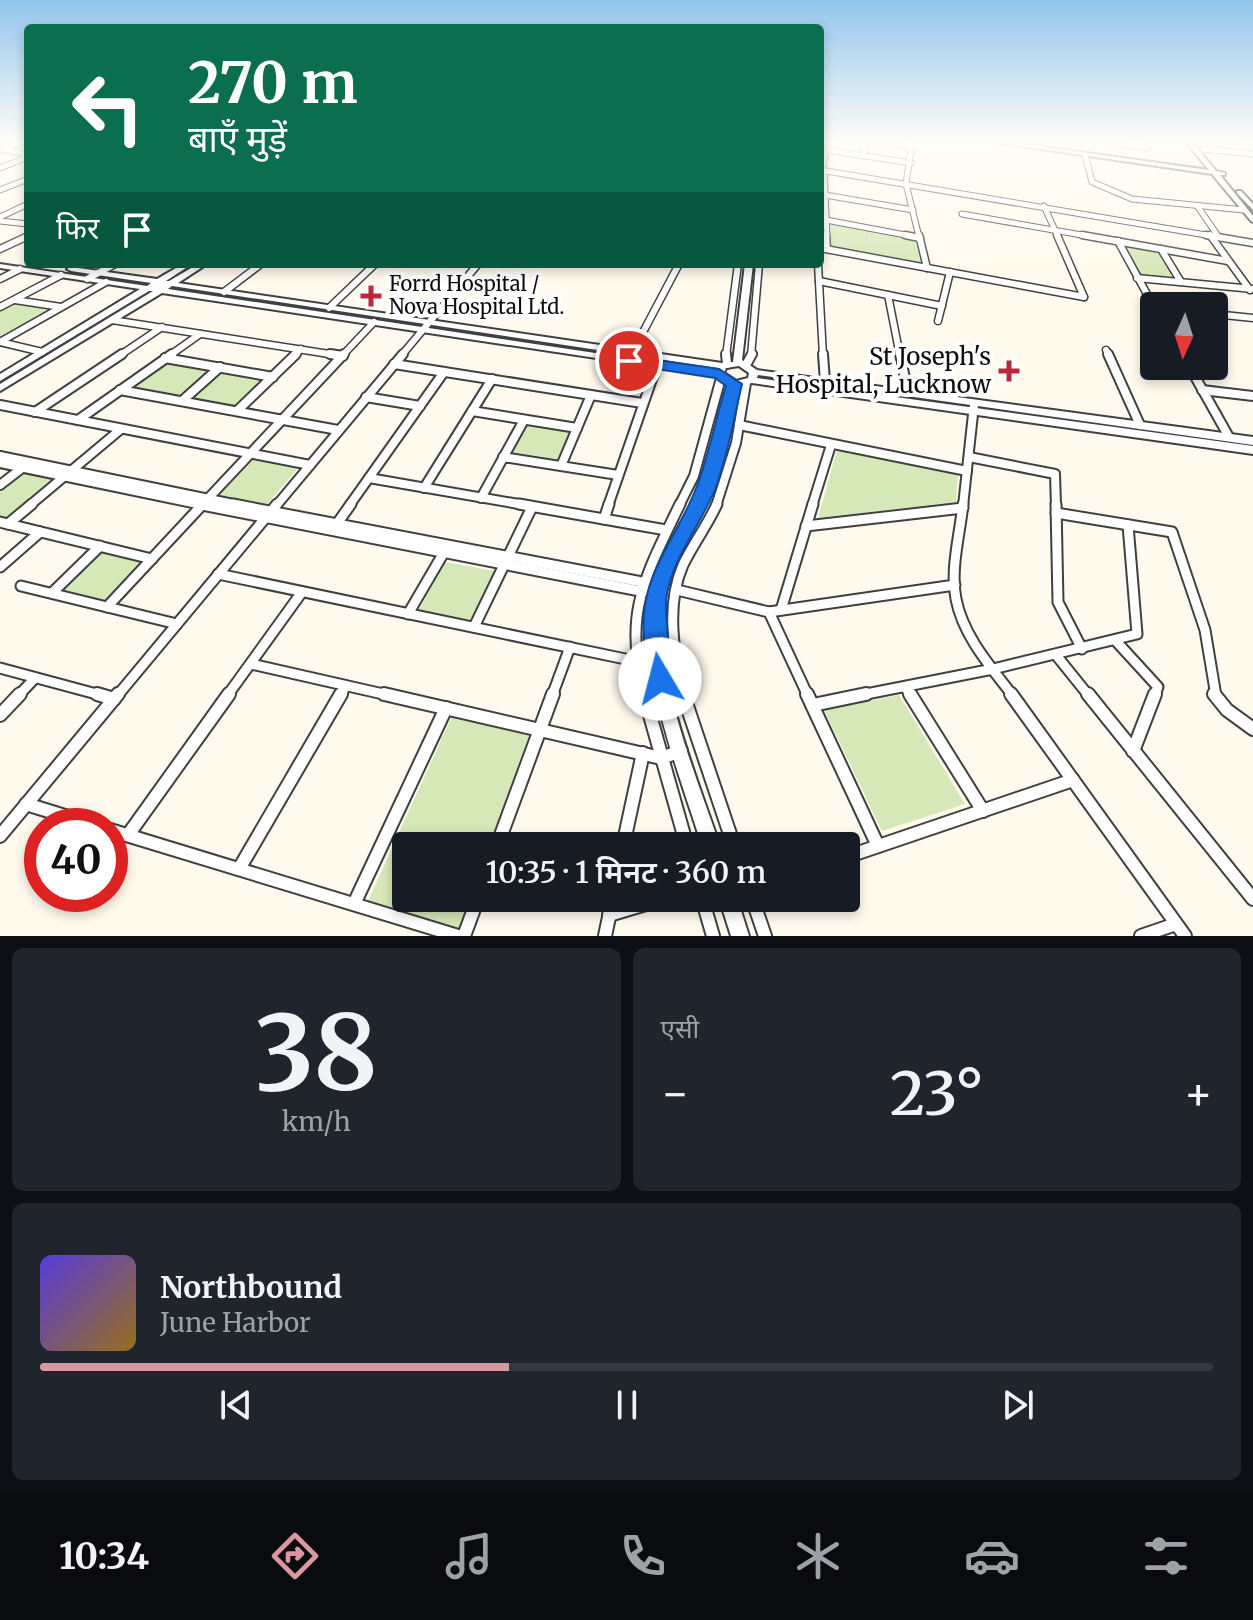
<!DOCTYPE html>
<html lang="hi">
<meta charset="utf-8">
<style>
:root{--surface:#171b24;--page:#20242c;--text:#f1f3f6;--muted:#9ea1a6;--line:#363941;--accent:#d997a1}
body{margin:0;font-family:Merriweather,"Noto Sans Devanagari",serif;background:var(--page);color:var(--text);height:100vh;display:flex;flex-direction:column;font-size:30px;white-space:nowrap}
*{box-sizing:border-box;margin:0}
p{font-size:26px;color:var(--muted)}
.icon{flex:none;width:44px;height:44px;fill:none;stroke:currentColor;stroke-width:2;stroke-linecap:round;stroke-linejoin:round}
.map{position:relative;height:936px;overflow:hidden}
.side{display:flex;flex-direction:column;gap:12px;padding:12px;background:#0d0f14;flex:1}
.side>*{flex:none}
.banner{position:absolute;left:24px;top:24px;width:800px;height:244px;border-radius:8px;box-shadow:0 4px 12px #0003;background:#0b6e4f;color:#fff;overflow:hidden}
.needle{width:52px;rotate:183deg}
.buttons{position:absolute;left:1140px;top:292px;display:grid;gap:16px}
.buttons a{display:grid;place-items:center;width:88px;height:88px;border-radius:8px;background:var(--surface);box-shadow:0 4px 12px #0003;font-size:40px}
.speed{position:absolute;left:24px;top:808px;display:flex;gap:16px;font-size:40px;font-weight:700;text-align:center}
.speed>*{display:grid;place-content:center;width:104px;height:104px;border-radius:50%;background:var(--surface);box-shadow:0 4px 12px #0003;line-height:1}
.speed .limit{border:12px solid #d22;background:#fff;color:#111}
.pin{position:absolute;display:grid;place-items:center;width:68px;height:68px;color:#fff;margin:-34px;border:4px solid #fff;border-radius:50%;box-shadow:0 2px 8px #0007}
.me{position:absolute;width:88px;margin:-44px;rotate:352deg;stroke-linejoin:round;filter:drop-shadow(0 0 6px #0008)}
.turn{display:flex;align-items:center;gap:28px;height:168px;padding:0 32px;font-size:36px}
.turn .icon{width:104px;height:104px;stroke-width:2.5}
.turn b{display:block;font-size:56px;line-height:68px}
.then{display:flex;align-items:center;height:76px;padding:0 32px;background:#0003;gap:16px;font-size:30px}
.big{font-size:60px;font-weight:600;line-height:1.1}
.side .tile{flex:1;display:flex;flex-direction:column;justify-content:center;gap:12px;min-width:0;padding:0 28px;border-radius:12px;background:var(--page)}
.side .dial{align-items:center;gap:0}
.dial b{font-size:104px;line-height:1}
.song{display:flex;align-items:center;gap:24px}
.cover{width:96px;height:96px;border-radius:12px;background:linear-gradient(135deg,hsl(250 70% 55%),hsl(40 70% 35%))}
.played{height:8px;border-radius:4px;background:linear-gradient(90deg,var(--accent) 40%,var(--line) 40%)}
.keys{display:flex;justify-content:space-around;direction:ltr}
.heat{display:flex;justify-content:space-between;align-items:center;font-size:44px;direction:ltr}
.side .tiles{flex:1;display:grid;gap:12px;grid-template-columns:1fr 1fr}
.tile:last-child{grid-column:span 2}
.trip{position:absolute;left:392px;top:832px;width:468px;height:80px;border-radius:8px;background:var(--surface);box-shadow:0 4px 12px #0003;font-weight:600;line-height:80px;text-align:center}
.dock{display:flex;height:128px;justify-content:space-around;align-items:center;background:#090b0e;color:var(--muted)}
.dock .icon{width:56px;height:56px}
.dock .current{color:var(--accent)}
.dock b{font-size:36px;color:var(--text)}
.map>svg:first-child{display:block}
.green{fill:#d5e8b7}
.lines{fill:none;stroke-linecap:round;stroke-linejoin:round}
.minor-far4-casing{stroke:#404040;stroke-width:7}
.minor-far3-casing{stroke:#404040;stroke-width:9}
.minor-far2-casing{stroke:#404040;stroke-width:12}
.minor-far1-casing{stroke:#404040;stroke-width:13}
.minor-casing{stroke:#404040;stroke-width:16}
.tertiary-casing{stroke:#404040;stroke-width:4}
.minor-far4{stroke:#fff;stroke-width:5}
.minor-far3{stroke:#fff;stroke-width:6}
.minor-far2{stroke:#fff;stroke-width:8}
.minor-far1{stroke:#fff;stroke-width:9}
.minor{stroke:#fff;stroke-width:12}
.tertiary{fill:#fff;fill-rule:evenodd}
.route{fill:#1a73e8;stroke:#114b97;stroke-width:2}
.poi-dot{fill:#bb273a;stroke:#fff;stroke-width:3}
.labels{text-anchor:middle;stroke-width:8;stroke-linejoin:round;paint-order:stroke}
.far-poi-label{font-size:20px;fill:#0d0d0d;stroke:#fff;text-anchor:start}
.poi-label{font-size:24px;fill:#0d0d0d;stroke:#fff;text-anchor:end}
</style>
<div class="map">
<svg width="1253" height="936" viewBox="0 0 1253 936">
<rect width="100%" height="100%" fill="#fffaed"/>
<g class="green">
<path d="M831 223 915 239 921 265 831 248Z"/>
<path d="M1123 244 1158 250 1177 280 1140 276Z"/>
<path d="M15 302 56 308 0 338V310Z"/>
<path d="M167 361 214 369 182 398 128 388Z"/>
<path d="M222 370 267 378 237 407 190 398Z"/>
<path d="M527 423 571 430 557 462 511 454Z"/>
<path d="M837 450 958 474 956 502 818 518Z"/>
<path d="M253 459 299 467 265 507 217 497Z"/>
<path d="M22 473 52 480 5 519 0 518V490Z"/>
<path d="M100 552 142 562 104 602 60 591Z"/>
<path d="M445 562 494 571 471 621 419 610Z"/>
<path d="M899 695 965 804 882 831 824 710Z"/>
<path d="M452 716 529 735 489 846H406V898H471L460 928 368 901Z"/>
</g>
<g class="lines">
<defs>
<g id="minor-far4">
<path d="M879 142 912 147"/>
<path d="M912 142 906 184 919 237"/>
<path d="M1105 142 1147 148"/>
<path d="M4 149 23 142"/>
<path d="M1203 149 1253 154"/>
<path d="M3 150 28 154"/>
<path d="M826 150 911 163"/>
<path d="M1085 155 1092 182 1132 199 1244 210"/>
<path d="M863 156 865 142"/>
<path d="M0 168 28 157"/>
<path d="M820 170 1218 237"/>
<path d="M822 170 828 142"/>
<path d="M824 170 827 237"/>
<path d="M0 190 28 179"/>
<path d="M825 195 913 210"/>
<path d="M1044 206 1058 237"/>
<path d="M1198 207 1218 236"/>
<path d="M962 214 1093 237"/>
<path d="M0 217 28 204"/>
<path d="M826 220 916 237"/>
<path d="M0 221 28 224"/>
</g>
<g id="minor-far3">
<path d="M826 235 827 249"/>
<path d="M905 235 920 238"/>
<path d="M919 235 927 268"/>
<path d="M1057 235 1084 297"/>
<path d="M1082 235 1228 261"/>
<path d="M1206 235 1253 243"/>
<path d="M1210 235 1250 290"/>
<path d="M1118 241 1154 307"/>
<path d="M820 248 1084 297"/>
<path d="M0 249 28 236"/>
<path d="M1161 249 1181 282"/>
<path d="M818 264 823 356"/>
<path d="M1137 278 1253 289"/>
<path d="M0 279 20 269"/>
<path d="M87 279 115 264"/>
<path d="M819 281 942 306"/>
<path d="M224 292 261 264"/>
<path d="M888 295 900 356"/>
<path d="M15 300 61 307"/>
<path d="M0 307 61 275"/>
<path d="M329 308 375 264"/>
<path d="M1214 314 1253 318"/>
<path d="M112 320 342 356"/>
<path d="M938 321 950 272"/>
<path d="M0 342 106 282"/>
<path d="M0 342 42 352"/>
<path d="M1106 350 1109 356"/>
<path d="M632 353 679 264"/>
<path d="M119 356 162 327"/>
<path d="M169 356 200 334"/>
<path d="M294 356 301 349"/>
<path d="M342 356 374 322"/>
<path d="M401 356 478 264"/>
<path d="M726 356 738 264"/>
<path d="M751 356 759 264"/>
</g>
<g id="minor-far2">
<path d="M330 354 343 356"/>
<path d="M726 354 727 364"/>
<path d="M823 354 825 382"/>
<path d="M900 354 908 393"/>
<path d="M1108 354 1140 425"/>
<path d="M165 358 273 377"/>
<path d="M394 364 642 403"/>
<path d="M746 365 752 354"/>
<path d="M1193 373 1229 437"/>
<path d="M120 390 338 430"/>
<path d="M1202 390 1253 396"/>
<path d="M366 397 420 406"/>
<path d="M182 401 220 367"/>
<path d="M0 405 310 465"/>
<path d="M237 411 296 354"/>
<path d="M472 411 577 428"/>
<path d="M35 412 122 354"/>
<path d="M78 420 172 354"/>
<path d="M739 425 967 471"/>
<path d="M0 456 243 506"/>
<path d="M503 457 618 475"/>
<path d="M969 457 1055 474 1056 506"/>
<path d="M0 463 207 506"/>
<path d="M561 466 591 395"/>
<path d="M369 478 530 506"/>
<path d="M0 485 22 468"/>
<path d="M424 488 492 379"/>
<path d="M481 498 524 420"/>
<path d="M29 506 121 429"/>
<path d="M201 506 344 354"/>
<path d="M276 506 403 354"/>
<path d="M349 506 444 372"/>
<path d="M608 506 657 365"/>
<path d="M679 506 694 476 721 378"/>
<path d="M716 506 736 443 746 383"/>
<path d="M812 506 831 445"/>
<path d="M963 506 974 405"/>
</g>
<g id="minor-far1">
<path d="M197 504 640 591 656 590"/>
<path d="M233 504 642 582 657 590"/>
<path d="M519 504 666 530"/>
<path d="M963 504C960 534 950 569 956 599 963 636 991 667 1013 696"/>
<path d="M1056 504 1058 602 1082 649"/>
<path d="M1056 513 1172 532 1205 630 1216 696"/>
<path d="M604 519 609 504"/>
<path d="M0 522 152 559"/>
<path d="M8 524 32 504"/>
<path d="M336 525 351 504"/>
<path d="M806 526 963 508"/>
<path d="M0 567 40 532"/>
<path d="M218 574 635 661"/>
<path d="M21 586 177 624"/>
<path d="M677 590 769 612 955 585"/>
<path d="M52 593 100 546"/>
<path d="M107 607 203 504"/>
<path d="M781 610 813 504"/>
<path d="M769 612 808 696"/>
<path d="M408 614 443 554"/>
<path d="M474 627 532 507"/>
<path d="M1115 640 1158 687 1154 696"/>
<path d="M1056 655 1089 696"/>
<path d="M251 664 392 696"/>
<path d="M0 668 104 696"/>
<path d="M905 687 911 696"/>
<path d="M18 696 35 678"/>
<path d="M117 696 277 504"/>
<path d="M227 696 302 592"/>
<path d="M340 696 346 686"/>
<path d="M552 696 570 647"/>
<path d="M645 696C622 614 645 577 680 504"/>
<path d="M684 696C674 655 665 606 683 565 693 544 707 526 717 504"/>
<path d="M856 696 993 669 1137 634 1128 525"/>
</g>
<g id="minor">
<path d="M97 694 114 699"/>
<path d="M384 694 661 758 681 751"/>
<path d="M644 694 687 846"/>
<path d="M683 694 734 846"/>
<path d="M807 694 878 846"/>
<path d="M910 694 983 811"/>
<path d="M1011 694 1185 936"/>
<path d="M1088 694 1253 899"/>
<path d="M1214 694 1227 710 1253 729"/>
<path d="M813 705 866 694"/>
<path d="M0 715 20 694"/>
<path d="M1133 751 1155 694"/>
<path d="M26 804 97 826"/>
<path d="M110 830 458 936"/>
<path d="M128 835 229 694"/>
<path d="M0 836 118 694"/>
<path d="M497 846 553 694"/>
<path d="M623 846 643 753"/>
<path d="M846 857 1073 780"/>
<path d="M239 869 341 694"/>
<path d="M702 898 713 936"/>
<path d="M752 898 765 936"/>
<path d="M354 904 446 708"/>
<path d="M609 915 666 898"/>
<path d="M464 936 478 898"/>
<path d="M605 936 613 898"/>
<path d="M1141 936 1176 924"/>
</g>
<g id="tertiary">
<path d="M992 142H1009L1209 170 1186 142H1192L1216 171 1225 173V175H1220L1253 216V222L1251 221 1212 174Z"/>
<path d="M1245 142H1253V145L1246 143Z"/>
<path d="M1237 191H1241L1253 204V210L1237 193Z"/>
<path d="M0 264 147 286 151 283 71 271 67 269 71 267 157 279 183 264H192L166 281H169L198 264H207L178 283 722 363 733 362 745 264H753L742 360 757 370 1253 437V445L758 375 757 378 1253 446V454L752 383 738 386C730 422 724 458 709 492 695 523 673 552 665 586 647 659 696 775 720 846H702C680 775 632 657 652 584 662 551 683 522 698 491 713 457 720 421 729 385L716 376 162 293 0 391V384L153 291H149L0 381V374L140 289 0 268ZM172 286 717 368 716 371 168 289ZM739 366 749 373 748 378 736 381 724 373 726 368Z"/>
<path d="M719 898H737L749 936H731Z"/>
</g>
</defs>
<use href="#minor-far4" class="minor-far4-casing"/>
<use href="#minor-far3" class="minor-far3-casing"/>
<use href="#minor-far2" class="minor-far2-casing"/>
<use href="#minor-far1" class="minor-far1-casing"/>
<use href="#minor" class="minor-casing"/>
<use href="#tertiary" class="tertiary-casing"/>
<use href="#minor-far4" class="minor-far4"/>
<use href="#minor-far3" class="minor-far3"/>
<use href="#minor-far2" class="minor-far2"/>
<use href="#minor-far1" class="minor-far1"/>
<use href="#minor" class="minor"/>
<use href="#tertiary" class="tertiary"/>
</g>
<linearGradient id="sky" x2="0" y2="1"><stop stop-color="#92c6ed"/><stop offset="0.52" stop-color="#fffdf7"/><stop offset="1" stop-color="#fffdf7" stop-opacity="0"/></linearGradient>
<rect width="1253" height="273" fill="url(#sky)"/>
<path class="route" d="M629 356 719 369 742 384C734 418 728 454 716 487 702 523 674 555 667 594 662 620 676 670 669 686L660 689 652 686C647 675 646 663 645 651 635 575 673 549 697 486 709 454 716 418 726 386L715 378 624 364V357Z"/>
<g class="poi-dot">
<path d="M367 284h8v8h8v8h-8v8h-8v-8h-8v-8h8z"/>
<path d="M1005 359h8v8h8v8h-8v8h-8v-8h-8v-8h8z"/>
</g>
<g class="labels">
<g class="far-poi-label">
<text x="389" y="291">Forrd Hospital /<tspan x="389" dy="23">Nova Hospital Ltd.</tspan></text>
</g>
<g class="poi-label">
<text x="991" y="365">St Joseph's<tspan x="991" dy="28">Hospital, Lucknow</tspan></text>
</g>
</g>
</svg>
<div class="buttons">
<a><svg class="needle" viewBox="-14 -14 28 28"><path d="M0-13l5 13h-10z" fill="#e53935"/><path d="M0 13l5-13h-10z" fill="#9ea1a6"/></svg></a>
</div>
<div class="speed"><div class="limit">40</div></div>
<div class="pin" style="left:629px;top:361px;background:#d93025"><svg class="icon" aria-label="arrive" viewBox="0 0 24 24"><path d="M6 21V4h12l-3 4 3 4H6"/></svg></div>
<svg class="me" style="left:660px;top:679px" viewBox="-20 -20 40 40"><circle r="19" fill="#fff"/><path d="M0-13L10 11 0 6-10 11z" fill="#1a73e8"/></svg>
<div class="trip">10:35 · 1 मिनट · 360 m</div>
<div class="banner">
<div class="turn"><svg class="icon" aria-label="left" viewBox="0 0 24 24"><path d="M17 20v-9H6M10 6l-5 5 5 5"/></svg><div><b>270 m</b>बाएँ मुड़ें</div></div>
<div class="then">फिर<svg class="icon" aria-label="arrive" viewBox="0 0 24 24"><path d="M6 21V4h12l-3 4 3 4H6"/></svg></div>
</div>
</div>
<section class="side">
<div class="tiles">
<div class="tile dial"><b>38</b><p>km/h</p></div>
<div class="tile"><p>एसी</p>
<div class="heat"><a>−</a><b class="big">23°</b><a>+</a></div>
</div>
<div class="tile">
<div class="song"><i class="cover"></i><div><b>Northbound</b><p>June Harbor</p></div></div>
<div class="played"></div>
<div class="keys"><svg class="icon" aria-label="previous" viewBox="0 0 24 24"><path d="M18 5L8 12l10 7zM5 5v14"/></svg><svg class="icon" aria-label="pause" viewBox="0 0 24 24"><path d="M8 5v14M16 5v14"/></svg><svg class="icon" aria-label="next" viewBox="0 0 24 24"><path d="M6 5l10 7-10 7zM19 5v14"/></svg></div>
</div>
</div>
</section>
<nav class="dock">
<b>10:34</b>
<svg class="icon current" aria-label="directions" viewBox="0 0 24 24"><path d="M12 3l9 9-9 9-9-9zM9 14v-3h6M13 9l2 2-2 2"/></svg>
<svg class="icon" aria-label="music" viewBox="0 0 24 24"><path d="M9 18V5l10-2v13"/><circle cx="6" cy="18" r="3"/><circle cx="16" cy="16" r="3"/></svg>
<svg class="icon" aria-label="phone" viewBox="0 0 24 24"><path d="M5 4h4l2 5-3 2q2 4 5 5l2-3 5 2v4C11 20 4 13 5 4z"/></svg>
<svg class="icon" aria-label="climate" viewBox="0 0 24 24"><path d="M12 3v18M4 7l16 10M4 17L20 7"/></svg>
<svg class="icon" aria-label="car" viewBox="0 0 24 24"><path d="M5 17H2v-5l4-1 3-4h7l3 4 3 1v5h-3M9 17h6M6 11h13"/><circle cx="7" cy="17" r="2"/><circle cx="17" cy="17" r="2"/></svg>
<svg class="icon" aria-label="filters" viewBox="0 0 24 24"><path d="M4 7h16M4 17h16"/><circle cx="9" cy="7" r="2"/><circle cx="15" cy="17" r="2"/></svg>
</nav>
